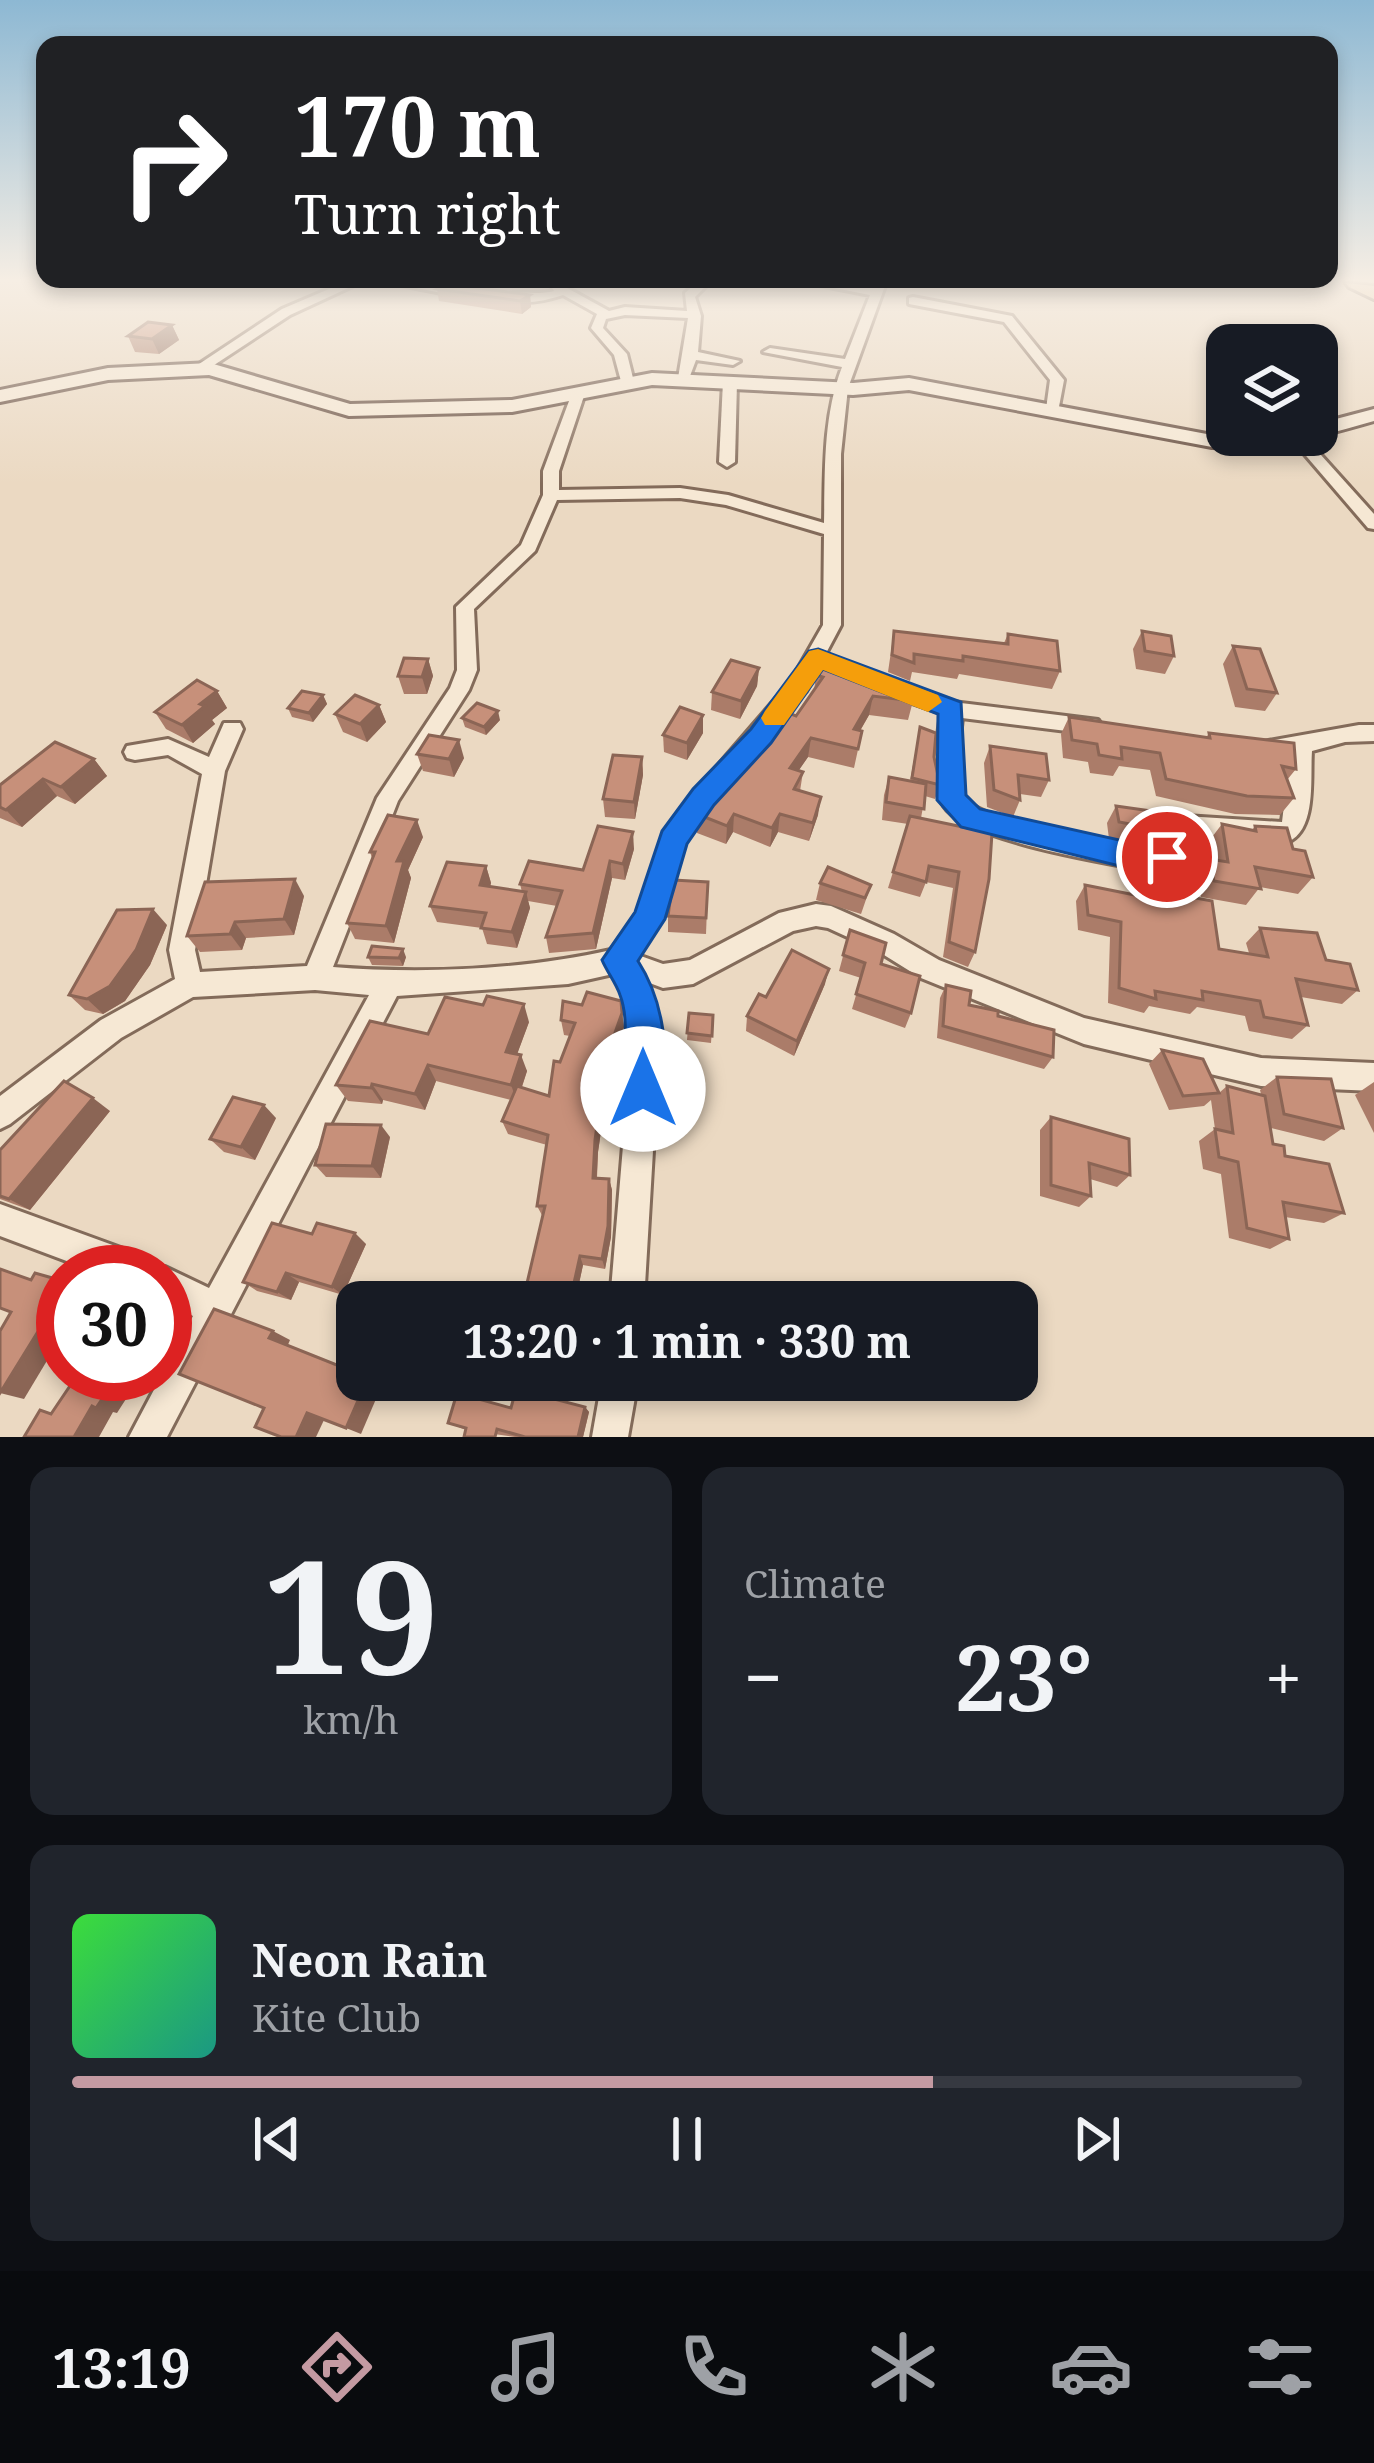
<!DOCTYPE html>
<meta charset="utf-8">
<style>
:root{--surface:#171b24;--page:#20242c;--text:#f1f3f6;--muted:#9ea1a6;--line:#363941;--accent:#c49aa2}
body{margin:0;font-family:"Noto Serif",serif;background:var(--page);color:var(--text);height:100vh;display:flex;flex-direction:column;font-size:45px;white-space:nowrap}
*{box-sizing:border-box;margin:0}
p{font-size:39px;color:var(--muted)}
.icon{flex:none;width:66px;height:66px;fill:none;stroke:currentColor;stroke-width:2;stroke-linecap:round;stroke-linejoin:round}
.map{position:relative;height:1437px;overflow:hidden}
.sheet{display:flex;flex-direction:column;gap:30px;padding:30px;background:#0d0f14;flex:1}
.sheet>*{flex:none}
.hud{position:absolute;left:36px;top:36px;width:1302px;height:252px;border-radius:24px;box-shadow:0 6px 18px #0003;background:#202124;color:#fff;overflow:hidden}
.tools{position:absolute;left:1206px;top:324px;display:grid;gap:24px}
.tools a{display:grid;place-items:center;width:132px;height:132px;border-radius:24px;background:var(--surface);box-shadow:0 6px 18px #0003;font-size:60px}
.speed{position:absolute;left:36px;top:1245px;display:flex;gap:24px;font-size:60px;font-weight:700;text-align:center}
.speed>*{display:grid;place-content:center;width:156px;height:156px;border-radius:50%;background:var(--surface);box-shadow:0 6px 18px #0003;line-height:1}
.speed .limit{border:18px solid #d22;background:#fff;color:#111}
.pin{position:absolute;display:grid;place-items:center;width:102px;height:102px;color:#fff;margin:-51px;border:6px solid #fff;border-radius:50%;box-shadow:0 3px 12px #0007}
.me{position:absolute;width:132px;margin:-66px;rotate:0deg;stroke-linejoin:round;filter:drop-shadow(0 0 9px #0008)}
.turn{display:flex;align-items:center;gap:42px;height:252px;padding:0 60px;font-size:54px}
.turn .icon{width:156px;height:156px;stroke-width:2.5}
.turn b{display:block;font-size:84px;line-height:102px}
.big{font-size:90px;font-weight:700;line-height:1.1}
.sheet .tile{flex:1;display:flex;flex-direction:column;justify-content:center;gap:18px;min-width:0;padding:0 42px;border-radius:24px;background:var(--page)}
.sheet .dial{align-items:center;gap:0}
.dial b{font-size:156px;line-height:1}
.song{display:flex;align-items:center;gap:36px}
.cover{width:144px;height:144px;border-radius:18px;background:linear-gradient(135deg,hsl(120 70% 55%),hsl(170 70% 35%))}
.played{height:12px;border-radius:6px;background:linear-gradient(90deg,var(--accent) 70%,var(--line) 70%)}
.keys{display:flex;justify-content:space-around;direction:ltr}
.heat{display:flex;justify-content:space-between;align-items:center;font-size:66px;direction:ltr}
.sheet .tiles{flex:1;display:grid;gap:30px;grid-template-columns:1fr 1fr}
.tile:last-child{grid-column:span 2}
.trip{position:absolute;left:336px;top:1281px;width:702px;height:120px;border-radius:24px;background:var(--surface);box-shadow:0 6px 18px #0003;font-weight:700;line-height:120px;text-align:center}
.tab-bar{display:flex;height:192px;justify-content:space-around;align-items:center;background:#090b0e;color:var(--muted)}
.tab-bar .icon{width:84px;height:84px}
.tab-bar .active{color:var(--accent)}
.tab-bar b{font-size:54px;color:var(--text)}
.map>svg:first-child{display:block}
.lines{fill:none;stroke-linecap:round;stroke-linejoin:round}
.street-casing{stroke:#836b5a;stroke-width:6}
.secondary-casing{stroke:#654c3e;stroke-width:6}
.primary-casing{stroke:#513a2e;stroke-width:6}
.street{fill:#f6e8d4;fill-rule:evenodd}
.secondary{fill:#f6e8d4;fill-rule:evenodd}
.primary{fill:#ecc99c;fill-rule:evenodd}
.wall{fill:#ab7c69}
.shaded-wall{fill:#8b6555}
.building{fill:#c7907a;stroke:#8b6555;stroke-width:3}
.route{fill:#1a73e8;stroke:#114b97;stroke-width:3}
.slow{fill:#f59e0b}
</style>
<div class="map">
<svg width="1374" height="1437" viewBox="0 0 1374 1437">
<rect width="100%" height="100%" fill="#ebd9c2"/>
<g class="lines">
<defs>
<g id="street">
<path d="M343 283H359L290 315 202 373 190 370 282 309Z"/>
<path d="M391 283H420L468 293 462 297Z"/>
<path d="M549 283H558L609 311 625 307 687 311 685 293 696 283H709L695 297 701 316 698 352 740 361 733 365 696 360 687 384H677L688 318 625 315 606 319 603 328 627 354 634 382 622 385 614 355 591 328 597 314 563 295C542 302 519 306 499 297 514 289 537 296 554 291Z"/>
<path d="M809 283 872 288 874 283H886L848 388 841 454V625L806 691 712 803 684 843 662 918 638 955 663 964 690 960 779 913 816 904 831 906 894 934 939 960 1084 1018 1261 1058 1374 1063V1091L1261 1086 1084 1044 921 978 876 950 828 928 816 926 793 931 693 984 663 988 647 982 659 1050 644 1302H610L631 1050 625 995 613 974 568 984 397 996 167 1437H129L193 1316 165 1302V1272H96L0 1236V1204L140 1255 152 1260 156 1271 165 1267 209 1288 369 995 315 990 193 997 121 1038 10 1124 0 1129V1096L101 1020 175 979 169 950 202 774 168 755 135 760 127 758 124 752 127 746 168 739 209 757 224 723H240L243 729 225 771 195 950 200 972 307 966 377 798 450 688 457 670 456 607 521 545 543 495V471L572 393 584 396 559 471V490L680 488 728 495 824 523C825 471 823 416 842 367L763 352 770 348 845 359 870 295ZM680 498 726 505 824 534 823 625 791 681 696 791 665 833 638 913 611 950C524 970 421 974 333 967L398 801 469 690 477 670 474 609 535 551 557 500Z"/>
<path d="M913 297 1012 316 1064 380 1058 412 1046 409 1050 380 1004 322 909 304V298Z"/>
<path d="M730 378 737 382 735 462 727 467 719 462 723 382Z"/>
<path d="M1303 435 1374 514V529L1368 528 1289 436Z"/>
<path d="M887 680 953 702 1098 720 1102 726 1091 734 962 718C960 740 953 771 961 793 973 824 1120 846 1155 852 1162 837 1169 821 1185 816L1282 822 1290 756 1263 754 1260 748 1263 742 1359 725H1374V741L1345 742 1312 751C1310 778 1317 829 1288 842L1191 835 1172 868 1157 872C1114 864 965 841 944 806 928 781 938 741 941 713L880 692 877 687 880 682Z"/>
<path d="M602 1380H638L628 1437H592Z"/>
</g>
<path id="secondary" d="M210 363 350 404 512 400 652 373 853 383 909 378 1212 435H1317V424L1374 409V421C1319 437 1271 450 1212 447L909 390 853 395 652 385 512 412 349 416 209 375 108 380 0 402V390L108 368Z"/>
<path id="primary" d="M1346 283 1374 286V299L1349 287Z"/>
</defs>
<use href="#street" class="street-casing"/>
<use href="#secondary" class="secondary-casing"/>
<use href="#primary" class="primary-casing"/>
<use href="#street" class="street"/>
<use href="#secondary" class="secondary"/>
<use href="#primary" class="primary"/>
</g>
<g class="wall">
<path d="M471 283H543V287L472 286Z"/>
<path d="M437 289 530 295 531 307 522 314 439 301Z"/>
<path d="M172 325 179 340 159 354 135 352 128 336Z"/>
<path d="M894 631 1004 643 1008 634 1060 671 1052 689 959 674 957 679 912 672 910 681 888 672Z"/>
<path d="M1142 631 1174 656 1165 674 1136 669 1133 649Z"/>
<path d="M1233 646 1277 693 1265 711 1235 707 1223 664Z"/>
<path d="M428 659 433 676 427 694H404L398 676Z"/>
<path d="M759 668 757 686 740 719 711 710 712 692Z"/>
<path d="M847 668 913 701 908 720 869 715 860 731H862L854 768 808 757 798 771 803 772 800 791 818 815 809 841 778 832 770 847 733 832 726 844 697 833V814L796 716 814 691 816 675Z"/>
<path d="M217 691 227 708 212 720 215 724 193 743 166 729 155 712Z"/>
<path d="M323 695 327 704 313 722 292 717 288 708Z"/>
<path d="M379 705 386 722 367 742 343 732 335 714Z"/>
<path d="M703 715V733L687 760 664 752 663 735Z"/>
<path d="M1069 717 1206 738 1209 733 1296 769 1287 780 1294 798 1280 815 1235 814 1156 796 1150 770 1119 766 1113 776 1090 773 1088 762 1063 758 1061 734Z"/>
<path d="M462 718 500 720 486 735 465 727Z"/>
<path d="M920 727 934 757 940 785 935 799 925 796 921 818 992 833 975 952 968 967 943 957 953 888 926 882 920 897 888 888 908 824 882 820 884 795 889 777 910 781Z"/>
<path d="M990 746 1049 780 1041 797 1020 794V800L1013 817 987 807 984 763Z"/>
<path d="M417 754 464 758 454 777 423 771Z"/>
<path d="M642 757 643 775 635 819 605 817 603 799Z"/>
<path d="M94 759 107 776 75 804 57 796 22 827 0 818V785Z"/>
<path d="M1116 806 1163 830 1152 847 1109 839 1107 823Z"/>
<path d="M1222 824 1252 830 1255 826 1293 849 1313 877 1298 894 1260 887 1246 905 1201 897 1197 875 1209 859H1212L1209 841Z"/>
<path d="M423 837 408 870 411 878 394 943 355 939 347 923 372 858 370 852Z"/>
<path d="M634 849 625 880 612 878 596 949 549 953 546 937 557 906 528 901 530 908 517 948 487 944 482 928 437 922 430 906 486 866 491 883 490 887 522 892 520 884 583 870Z"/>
<path d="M708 882 706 934 668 932V916Z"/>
<path d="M820 883 871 885 861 914 816 900Z"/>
<path d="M1085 885 1142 896 1144 893 1176 899 1180 895 1219 949 1249 953 1246 943 1260 928 1326 960 1358 990 1342 1004 1301 997 1308 1025 1292 1039 1249 1031 1245 1016 1197 1007 1190 1014 1149 1006 1144 1013 1108 1003 1110 937 1078 930 1076 901Z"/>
<path d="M304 896 294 935 246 938 242 950 200 952 187 936Z"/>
<path d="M167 925 150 965 125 1001 103 1014 85 1010 69 995Z"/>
<path d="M850 930 881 964 911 1013 905 1028 852 1009 861 978 839 971Z"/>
<path d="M368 957H406L403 966 372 965Z"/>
<path d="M825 984 794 1056 746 1031 747 1016 766 997Z"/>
<path d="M946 985 969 1005 998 1016 1053 1057 1044 1069 937 1038 940 998Z"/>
<path d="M621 1001 624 1027 610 1069 598 1152 597 1178 609 1179 612 1190 611 1237 605 1269 583 1265 575 1302 524 1296 543 1217 537 1206 547 1145 508 1134 502 1121 511 1100 436 1081 425 1110 383 1100 382 1104 348 1101 336 1085 428 1034 529 1022 517 1054 527 1071 522 1087 549 1096 570 1036 564 1035 561 1020 582 1005Z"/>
<path d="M689 1013 713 1015 711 1043 687 1040Z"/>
<path d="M1162 1050 1219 1093 1227 1086 1261 1094 1260 1090 1277 1077 1343 1128 1324 1141 1271 1128 1273 1144 1344 1213 1324 1223 1285 1217 1289 1239 1270 1249 1229 1238 1221 1174 1203 1169 1199 1141 1215 1129 1211 1100 1204 1106 1169 1110 1149 1064Z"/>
<path d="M1374 1082V1133L1355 1095Z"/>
<path d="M110 1111 30 1210 0 1199V1150Z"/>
<path d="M1051 1117 1130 1175 1117 1187 1090 1179 1091 1196 1079 1207 1040 1196V1130Z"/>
<path d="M276 1118 255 1160 224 1152 210 1139Z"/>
<path d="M390 1137 381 1178 326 1177 315 1165Z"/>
<path d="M312 1234 366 1244 343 1295 299 1282 291 1300 257 1291 243 1282Z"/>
<path d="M585 1407 589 1412 583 1437H515L466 1430 448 1423 511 1408Z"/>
</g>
<g class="shaded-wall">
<path d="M530 295 531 307 522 314 520 301Z"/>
<path d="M172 325 179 340 159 354 152 339Z"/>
<path d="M428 659 433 676 427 694 422 677Z"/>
<path d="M759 668 757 686 740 719 741 701Z"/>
<path d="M217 691 227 708 212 720 215 724 193 743 182 725 200 704Z"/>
<path d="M323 695 327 704 313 722 309 713Z"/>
<path d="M873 696 869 715 850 748 854 729Z"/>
<path d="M379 705 386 722 367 742 360 724Z"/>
<path d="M498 711 500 720 486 735 484 727Z"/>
<path d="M703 715V733L687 760V743Z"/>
<path d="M811 738 808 757 788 786 790 768Z"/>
<path d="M459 740 464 758 454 777 449 759Z"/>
<path d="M642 757 643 775 635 819 634 802Z"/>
<path d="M94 759 107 776 75 804 61 787Z"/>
<path d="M43 779 57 796 22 827 6 810Z"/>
<path d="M821 797 818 815 809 841 813 823Z"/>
<path d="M734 814 733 832 726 844 727 826Z"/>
<path d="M780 814 778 832 770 847 772 828Z"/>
<path d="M417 820 423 837 408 870 411 878 394 943 386 926 397 861Z"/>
<path d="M633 832 634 849 625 880 623 864Z"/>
<path d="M610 861 612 878 596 949 593 933Z"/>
<path d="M486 866 491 883 485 902 480 885Z"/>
<path d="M295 879 304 896 294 935 284 919Z"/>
<path d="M526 892 530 908 517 948 512 932Z"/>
<path d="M153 909 167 925 150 965 125 1001 103 1014 87 999Z"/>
<path d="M235 922 246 938 242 950 230 934Z"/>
<path d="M403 949 406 957 403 966 399 958Z"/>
<path d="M829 969 825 984 794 1056 797 1041Z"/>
<path d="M524 1004 529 1022 512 1068 506 1052Z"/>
<path d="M622 1013 624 1027 610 1069 598 1152 596 1190 593 1178 595 1140 607 1055Z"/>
<path d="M521 1055 527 1071 517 1101 511 1085Z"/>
<path d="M428 1065 436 1081 425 1110 415 1094Z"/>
<path d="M372 1084 383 1100 382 1104 371 1088Z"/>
<path d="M93 1098 110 1111 30 1210 9 1199Z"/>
<path d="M264 1105 276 1118 255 1160 241 1147Z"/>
<path d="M381 1125 390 1137 381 1178 372 1166Z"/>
<path d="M609 1179 612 1190 611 1237 605 1269 602 1259Z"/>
<path d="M355 1233 366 1244 343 1295 332 1287Z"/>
<path d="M580 1256 583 1265 575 1302H570Z"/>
<path d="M286 1273 299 1282 291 1300 277 1292Z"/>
<path d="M63 1291V1334L24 1399 0 1393Z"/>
<path d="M273 1331 290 1340 287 1347 269 1338Z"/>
<path d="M119 1374H142L117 1413 113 1412 99 1437H74L92 1406Z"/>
<path d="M367 1380H373L382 1385 361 1434 346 1428Z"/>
<path d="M585 1407 589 1412 583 1437H578Z"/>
<path d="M307 1413 324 1420 316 1437H296Z"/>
</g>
<g class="building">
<path d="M447 284 530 295 520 301 437 289Z"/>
<path d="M148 322 172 325 152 339 128 336Z"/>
<path d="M894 631 1008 644V634L1057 641 1060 671 963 656V661L914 654V663L892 655Z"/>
<path d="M1142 631 1171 636 1174 656 1145 651Z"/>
<path d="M1233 646 1260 649 1277 693 1247 689Z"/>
<path d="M827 657 848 663 846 668 879 673 914 686 913 701 873 696 854 729 862 731 858 749 811 738 790 768 803 772 794 789 821 797 813 823 780 814 772 828 734 814 727 826 697 814 764 731 770 734 786 712 796 716 823 677 816 675Z"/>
<path d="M404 658 428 659 422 677 398 676Z"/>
<path d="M731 660 759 668 741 701 712 692Z"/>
<path d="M197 680 217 691 200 704 205 706 182 725 155 712Z"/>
<path d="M302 691 323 695 309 713 288 708Z"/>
<path d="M355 695 379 705 360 724 335 714Z"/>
<path d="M477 703 498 711 484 727 462 718Z"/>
<path d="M680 707 703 715 687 743 663 735Z"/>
<path d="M1069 717 1210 738 1209 733 1294 743 1296 769 1282 766 1294 798 1247 796 1166 779 1160 753 1121 747 1122 759 1099 755 1097 744 1072 740Z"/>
<path d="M920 727 936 733 934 757 940 785 912 778Z"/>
<path d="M429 735 459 740 449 759 417 754Z"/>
<path d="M55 742 94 759 61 787 43 779 6 810 0 807V785Z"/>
<path d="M990 746 1046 754 1049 780 1018 775 1020 800 994 790Z"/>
<path d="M613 755 642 757 634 802 603 799Z"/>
<path d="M889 777 926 784 924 809 886 802Z"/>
<path d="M1116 806 1172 814 1163 830 1119 822Z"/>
<path d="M388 815 417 820 397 861H404L386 926 347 923 375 852H370Z"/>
<path d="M910 816 992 833 989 879 975 952 949 942 959 872 929 866 926 882 893 872Z"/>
<path d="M1222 824 1256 831 1255 826 1287 828 1293 849 1305 851 1313 877 1255 867 1261 889 1214 881 1209 859 1228 862Z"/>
<path d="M598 826 633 832 623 864 610 861 593 933 546 937 562 891 520 884 529 861 583 870Z"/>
<path d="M447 862 486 866 480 885 526 892 512 932 481 928 486 913 430 906Z"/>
<path d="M828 867 871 885 865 898 820 883Z"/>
<path d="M295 879 284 919 235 922 230 934 187 936 205 882Z"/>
<path d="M673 880 708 882 706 918 668 916Z"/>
<path d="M1085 885 1145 897 1144 893 1180 900V895L1212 901 1219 949 1268 957 1260 928 1317 933 1326 960 1350 964 1358 990 1296 979 1308 1025 1264 1017 1260 1001 1202 991 1203 1000 1155 991 1156 999 1119 988 1121 922 1088 915Z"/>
<path d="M153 909 136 950 110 986 87 999 69 995 117 910Z"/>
<path d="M850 930 886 943 881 964 920 976 911 1013 856 994 865 963 843 955Z"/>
<path d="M372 946 403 949 399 958 368 957Z"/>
<path d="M792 950 829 969 797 1041 747 1016 759 994 766 997Z"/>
<path d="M946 985 971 991 969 1005 998 1011V1016L1054 1030 1053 1057 943 1026Z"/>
<path d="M587 992 621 1001 622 1013 607 1055 595 1140 593 1178 609 1179 608 1226 602 1259 580 1256 570 1301 573 1302H478L482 1287 524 1296 545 1206H537L548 1135 502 1121 517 1086 549 1096 554 1061 560 1062 575 1023 561 1020 563 1001 582 1005Z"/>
<path d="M487 996 524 1004 506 1052 521 1055 511 1085 428 1065 415 1094 372 1084 371 1088 336 1085 370 1021 428 1034 445 997 483 1005Z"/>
<path d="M689 1013 713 1015 712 1036 687 1033Z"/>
<path d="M1162 1050 1203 1059 1219 1093 1183 1096Z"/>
<path d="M1277 1077 1331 1079 1343 1128 1284 1114Z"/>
<path d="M64 1081 93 1098 9 1199 0 1196V1150Z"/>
<path d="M1227 1086 1265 1096 1273 1144 1284 1146 1285 1156 1329 1164 1344 1213 1283 1202 1289 1239 1247 1228 1238 1162 1219 1157 1215 1129 1233 1133Z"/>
<path d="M233 1097 264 1105 241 1147 210 1139Z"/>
<path d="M1051 1117 1129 1139 1130 1175 1089 1163 1091 1196 1051 1185Z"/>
<path d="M326 1124 381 1125 372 1166 315 1165Z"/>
<path d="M272 1223 312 1234 317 1223 355 1233 332 1287 286 1273 277 1292 243 1282Z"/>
<path d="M0 1269 31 1280 35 1273 63 1281V1291L0 1393V1331L11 1312 0 1308Z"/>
<path d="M214 1309 273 1331 269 1338 357 1373V1380H367L346 1428 307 1413 296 1437H281L255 1427 264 1408 179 1374Z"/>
<path d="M78 1374H119L96 1408 92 1406 74 1437H24L40 1410 51 1414Z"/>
<path d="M516 1389 585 1407 578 1437H525L497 1429 495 1437H464L466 1428 448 1423 457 1393 511 1408Z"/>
</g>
<linearGradient id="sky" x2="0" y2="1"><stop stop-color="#8db8d3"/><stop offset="0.58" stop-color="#f6eee4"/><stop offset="1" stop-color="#f6eee4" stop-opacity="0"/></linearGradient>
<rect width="1374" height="484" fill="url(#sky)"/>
<path class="route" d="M818 649 961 702 966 795 980 809 1155 848 1167 844 1178 848 1182 857 1178 866 1156 875 961 827 937 800 938 714 823 669 771 743 714 805 687 844 665 919 638 961C662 998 674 1059 656 1102L643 1108 630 1102C616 1070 633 1029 620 995 616 983 607 972 602 960L635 912 662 831 693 789 751 729 809 651Z"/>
<path class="slow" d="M818 649 938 695 942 702 928 712 823 670 784 725H765L761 718 765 711 809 651Z"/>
</svg>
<div class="tools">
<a><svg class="icon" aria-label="layers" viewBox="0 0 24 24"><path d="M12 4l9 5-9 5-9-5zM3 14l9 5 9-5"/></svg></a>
</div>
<div class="speed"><div class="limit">30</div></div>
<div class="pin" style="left:1167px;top:857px;background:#d93025"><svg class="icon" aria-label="arrive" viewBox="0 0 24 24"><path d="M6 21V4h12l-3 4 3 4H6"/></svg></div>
<svg class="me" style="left:643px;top:1089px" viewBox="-20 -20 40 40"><circle r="19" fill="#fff"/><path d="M0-13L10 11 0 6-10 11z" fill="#1a73e8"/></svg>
<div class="trip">13:20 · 1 min · 330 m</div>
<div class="hud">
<div class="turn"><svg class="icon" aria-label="right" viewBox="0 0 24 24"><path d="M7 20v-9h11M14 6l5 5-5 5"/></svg><div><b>170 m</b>Turn right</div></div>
</div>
</div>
<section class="sheet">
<div class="tiles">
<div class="tile dial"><b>19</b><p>km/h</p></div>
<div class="tile"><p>Climate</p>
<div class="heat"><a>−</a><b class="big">23°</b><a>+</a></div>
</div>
<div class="tile">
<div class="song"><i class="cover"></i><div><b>Neon Rain</b><p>Kite Club</p></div></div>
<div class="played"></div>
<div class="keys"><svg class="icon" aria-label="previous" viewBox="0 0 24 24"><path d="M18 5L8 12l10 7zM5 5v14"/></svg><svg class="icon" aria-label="pause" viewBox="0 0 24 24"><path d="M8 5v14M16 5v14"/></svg><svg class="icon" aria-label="next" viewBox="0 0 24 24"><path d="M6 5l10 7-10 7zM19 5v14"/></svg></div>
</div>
</div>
</section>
<nav class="tab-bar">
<b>13:19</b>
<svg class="icon active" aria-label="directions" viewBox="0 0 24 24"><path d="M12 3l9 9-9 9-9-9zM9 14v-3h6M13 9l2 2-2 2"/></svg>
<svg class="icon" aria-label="music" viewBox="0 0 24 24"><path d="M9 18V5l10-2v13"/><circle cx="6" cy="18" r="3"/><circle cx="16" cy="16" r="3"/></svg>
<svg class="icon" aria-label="phone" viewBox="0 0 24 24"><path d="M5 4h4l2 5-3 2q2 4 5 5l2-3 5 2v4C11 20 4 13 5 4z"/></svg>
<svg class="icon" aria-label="climate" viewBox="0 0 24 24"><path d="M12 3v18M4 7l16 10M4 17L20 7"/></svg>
<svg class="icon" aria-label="car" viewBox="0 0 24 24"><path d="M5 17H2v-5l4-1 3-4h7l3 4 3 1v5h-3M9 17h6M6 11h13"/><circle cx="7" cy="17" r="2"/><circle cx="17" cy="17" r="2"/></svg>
<svg class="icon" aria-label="filters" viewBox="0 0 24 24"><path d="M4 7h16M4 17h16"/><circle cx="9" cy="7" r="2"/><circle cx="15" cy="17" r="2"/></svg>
</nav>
